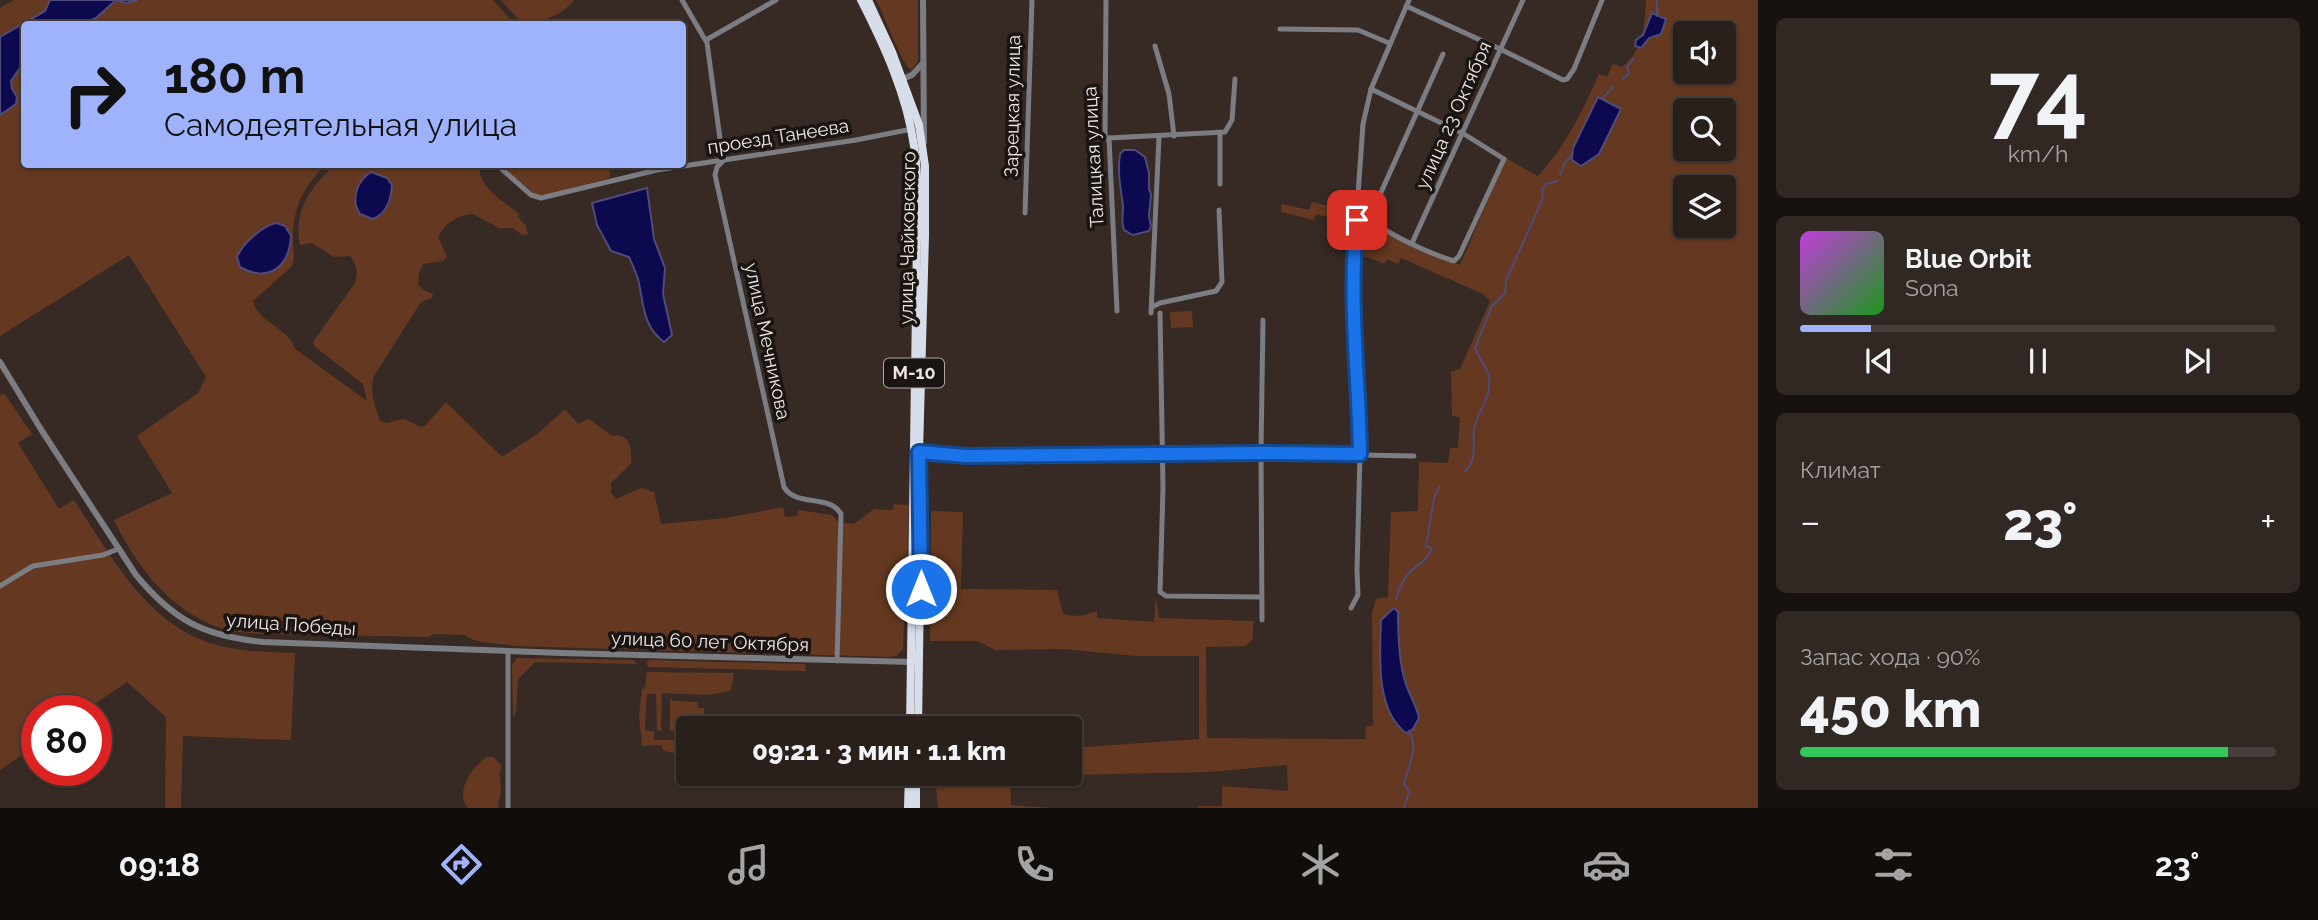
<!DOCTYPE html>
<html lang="ru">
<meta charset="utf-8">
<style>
:root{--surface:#29201b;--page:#312824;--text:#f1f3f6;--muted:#a5a3a3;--line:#453e3a;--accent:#9fb3fd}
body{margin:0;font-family:Raleway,sans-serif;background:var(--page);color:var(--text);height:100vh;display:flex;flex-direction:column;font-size:26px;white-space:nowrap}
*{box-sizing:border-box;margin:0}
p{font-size:23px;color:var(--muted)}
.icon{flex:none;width:38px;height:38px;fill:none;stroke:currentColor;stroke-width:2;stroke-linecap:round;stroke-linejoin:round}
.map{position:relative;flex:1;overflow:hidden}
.panel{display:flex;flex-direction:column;gap:18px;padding:18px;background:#17120f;width:560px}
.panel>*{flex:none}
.top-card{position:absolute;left:21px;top:21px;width:665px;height:147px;border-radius:7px;box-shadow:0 2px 5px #0004,0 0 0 2px var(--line);background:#9fb3fd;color:#111;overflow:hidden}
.fabs{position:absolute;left:1673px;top:21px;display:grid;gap:14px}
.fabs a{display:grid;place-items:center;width:63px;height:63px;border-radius:7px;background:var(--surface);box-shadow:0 2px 5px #0004,0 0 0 2px var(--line);font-size:35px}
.speed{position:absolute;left:21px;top:695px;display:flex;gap:14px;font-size:35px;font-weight:700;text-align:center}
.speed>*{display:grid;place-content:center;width:91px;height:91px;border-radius:50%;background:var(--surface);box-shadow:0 2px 5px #0004,0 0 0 2px var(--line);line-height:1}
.speed .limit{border:10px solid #d22;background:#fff;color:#111}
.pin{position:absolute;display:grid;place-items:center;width:60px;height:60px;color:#fff;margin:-30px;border-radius:14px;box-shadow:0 4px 10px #0006}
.me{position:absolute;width:77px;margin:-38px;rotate:0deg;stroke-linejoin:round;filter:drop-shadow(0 0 5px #0008)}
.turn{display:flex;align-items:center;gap:24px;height:147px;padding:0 28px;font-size:32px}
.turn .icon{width:91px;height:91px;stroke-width:2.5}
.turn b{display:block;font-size:49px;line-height:60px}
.big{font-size:52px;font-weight:800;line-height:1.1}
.panel .card{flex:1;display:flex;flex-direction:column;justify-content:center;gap:10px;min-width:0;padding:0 24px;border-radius:10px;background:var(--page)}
.panel .dial{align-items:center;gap:0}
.dial b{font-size:91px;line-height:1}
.song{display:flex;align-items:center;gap:21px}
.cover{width:84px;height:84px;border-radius:10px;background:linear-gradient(135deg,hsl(290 70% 55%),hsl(120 70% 35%))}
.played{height:7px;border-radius:4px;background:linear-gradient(90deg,var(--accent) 15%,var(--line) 15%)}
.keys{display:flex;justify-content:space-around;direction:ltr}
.heat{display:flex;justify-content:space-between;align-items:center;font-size:38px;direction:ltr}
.charge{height:10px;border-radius:5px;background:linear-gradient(90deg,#34c759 90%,var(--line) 0)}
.trip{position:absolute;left:676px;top:716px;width:406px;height:70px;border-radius:7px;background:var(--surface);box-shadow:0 2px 5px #0004,0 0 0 2px var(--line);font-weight:800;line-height:70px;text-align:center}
.tabs{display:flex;height:112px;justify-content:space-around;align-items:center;background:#100d0b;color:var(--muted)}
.tabs .icon{width:49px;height:49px}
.tabs .on{color:var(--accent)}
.tabs b{font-size:32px;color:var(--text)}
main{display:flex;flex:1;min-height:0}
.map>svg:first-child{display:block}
.green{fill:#653921;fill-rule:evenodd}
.water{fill:#0c094e;stroke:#4f4b7a;stroke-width:2}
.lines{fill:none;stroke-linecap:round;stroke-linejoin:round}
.stream{stroke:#4f4b7a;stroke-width:2}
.minor{stroke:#7b7d83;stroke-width:5}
.tertiary{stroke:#7b7d83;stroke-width:6}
.trunk{stroke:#d8ddea;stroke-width:8}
.route-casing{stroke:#114b97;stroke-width:18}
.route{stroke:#1a73e8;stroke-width:12}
.labels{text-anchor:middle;stroke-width:7;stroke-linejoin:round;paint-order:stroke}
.shield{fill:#1a1412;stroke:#ada6a2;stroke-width:2}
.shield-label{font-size:18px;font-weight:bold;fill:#ece4e0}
.street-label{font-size:19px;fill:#ece4e0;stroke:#1a1412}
</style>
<main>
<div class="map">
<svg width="1758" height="808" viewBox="0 0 1758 808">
<rect width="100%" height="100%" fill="#372a24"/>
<g class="green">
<path d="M14 0H50L45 11 0 37V8Z"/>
<path d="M116 0 126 3 138 0H493L514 24H81L96 18Z"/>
<path d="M501 0H573V2C559 16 538 26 519 20Z"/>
<path d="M876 0H918V61L911 70C902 65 884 14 876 0Z"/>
<path d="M1646 0H1758V808H1198V806H1222V786L1288 791 1287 765 1209 772 1070 775V748L1199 739V656H1136L1063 649 995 650 978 641H930L931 511 963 512 961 589 1057 590 1063 614C1075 617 1086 616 1097 611V618L1154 622 1156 597 1159 618 1253 621V639L1245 646 1206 647 1207 738 1365 739 1366 726H1373L1372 612 1376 599 1388 597 1391 512 1418 511 1419 462 1448 463 1450 448H1458L1460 417 1452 416 1451 372 1460 369 1490 301 1483 294 1401 258 1398 264 1387 259 1385 264 1367 257H1354L1357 221 1460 265 1506 158 1538 176C1565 147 1583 110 1599 74L1607 77 1613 64 1622 67C1643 51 1645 25 1646 0ZM1685 33H1724V72H1685ZM1685 110H1724V149H1685ZM1685 187H1724V226H1685Z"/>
<path d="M24 62V164L325 165C304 186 292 209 293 240 293 250 296 258 291 267L253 301C258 323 288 327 295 349L367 401 363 384 315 347 313 342 355 283C358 272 357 265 350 256L334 257 312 243 300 245C293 211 311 186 335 165H480C476 186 505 202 519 214L518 217 526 226 528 234 522 235 513 228H499L473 214C457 215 445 223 438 237L447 257 443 261 423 264 419 273 418 285 424 290 433 294 432 298 421 302 374 376C369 392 375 405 380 421L387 423C406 418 402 417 420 427L425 426 446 402 502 457 536 435 565 409 578 424 589 419 612 436C630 433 632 448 631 463L611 483V492L616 499 641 488 654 492 661 524 726 518 783 507 785 517 797 516 798 510 832 515 838 522 854 524 874 509 893 510 894 504 909 505 903 649 896 656 890 657 514 646C498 642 477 645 465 635L434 634 428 637C387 636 346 635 305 635 277 634 235 636 210 624 165 604 135 563 114 520L172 493 137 436 198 393 206 377 129 255 0 336V115L16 104 11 81Z"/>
<path d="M500 165H607L610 171 609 178 546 195 536 196Z"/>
<path d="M1312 202 1330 206 1327 217 1316 214 1314 220 1281 212 1282 204 1309 210Z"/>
<path d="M1192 311 1193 327 1171 328 1170 312Z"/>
<path d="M4 393 32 434 18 443 59 509 74 500C113 559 152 635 230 648 251 652 273 652 295 653L291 740 183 736 181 808H165L166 717 127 682 86 710H37V744L0 770V395Z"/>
<path d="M517 658 633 660 637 664 535 662 518 679 516 713 513 717 512 665Z"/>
<path d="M649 660 805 664 806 671 649 667 646 664Z"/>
<path d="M647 672 734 673 731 691 708 695 662 693 661 731 657 730 656 694H647L645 726 646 731H654V740H674L675 731H670V698L673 701 698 702V708H704L705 728H688V764L685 763V755L664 751 661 745 642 746 639 715 642 689 645 687Z"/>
<path d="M487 757H493L502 766C497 776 502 780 501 790 501 796 498 801 498 808H468C454 793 472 766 487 757Z"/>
<path d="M945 774H1010L1011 805 1051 808H938L936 785Z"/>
</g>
<g class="water">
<path d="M50 0H138L126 3 116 0 96 18 81 24H24V62L11 81 12 89 17 97 16 104 0 115V37L45 11Z"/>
<path d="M1652 13 1666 19 1661 34 1649 38 1641 48 1635 46 1636 40 1643 35Z"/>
<path d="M1598 97 1621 109 1599 154 1581 166 1572 160 1573 148Z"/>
<path d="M1124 150H1135L1145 157 1149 173V189L1151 194 1149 216 1151 226 1149 231 1133 235 1124 230C1121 222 1123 215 1123 207 1121 189 1117 172 1120 154Z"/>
<path d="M371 172 387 178 392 185C391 200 387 213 373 219L360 214C350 200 357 181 371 172Z"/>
<path d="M647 188 654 239 665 268 663 294 672 335 664 342C642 326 644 303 638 279 636 272 632 264 629 257L611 251 597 225 592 203Z"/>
<path d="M277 223 285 226 291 236C289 267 269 283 240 267L237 257C242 244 263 225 277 223Z"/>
<path d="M1394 608 1398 612C1398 632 1399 662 1405 681 1408 693 1416 704 1419 718L1413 729 1406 733C1375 710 1380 655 1381 620Z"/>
</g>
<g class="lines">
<g class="stream">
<path d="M1657 0V16"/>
<path d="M1623 79 1629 73 1627 67 1634 58"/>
<path d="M1603 98 1613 87"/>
<path d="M1560 175 1565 162 1572 155"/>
<path d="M1465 471C1478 459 1472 445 1474 430 1477 411 1492 398 1489 377 1487 366 1479 359 1475 348L1492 306 1505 293 1506 281 1543 198 1542 190 1546 184 1558 181"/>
<path d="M1396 599C1399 589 1404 576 1413 569 1422 562 1426 560 1432 549L1426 546 1434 498 1439 487"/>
<path d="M1404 808 1409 792 1404 783C1409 765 1419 748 1409 731"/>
</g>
<g class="minor">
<path d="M682 0 707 43 723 161 717 167 715 175 784 487C795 507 830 494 841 514L837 661"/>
<path d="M1106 0 1105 138H1109L1117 311"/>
<path d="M1406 6 1500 49 1563 80 1567 79 1574 69 1602 0"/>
<path d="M1280 29 1358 30 1389 43"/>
<path d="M706 40 776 0"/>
<path d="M1155 46 1169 94 1174 136"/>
<path d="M1109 138 1225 132 1232 120 1235 79"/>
<path d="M496 164 531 195 541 198 657 170 856 140 912 129"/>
<path d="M1220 184V133"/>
<path d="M1025 213 1032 0"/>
<path d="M1370 217 1443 54"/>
<path d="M1357 221 1370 217C1382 233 1434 255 1454 261L1459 256 1504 159 1464 134 1371 89"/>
<path d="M1412 243 1523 0"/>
<path d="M1152 307 1160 303 1216 291 1222 282 1219 210"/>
<path d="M1151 313 1159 137"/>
<path d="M1160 313 1163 488 1160 592 1166 596 1261 597"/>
<path d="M919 452 966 456 1261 453 1414 456"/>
<path d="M0 586 33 566 103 555 118 549"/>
<path d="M1351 608 1358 595 1357 570 1360 454 1355 344 1354 251 1363 124 1371 89 1409 0"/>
<path d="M1262 620 1261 451 1263 320"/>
<path d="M508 808V651"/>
</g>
<g class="tertiary">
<path d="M923 0 924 142"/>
<path d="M900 80 912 75 923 63"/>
<path d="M0 362 42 431 136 575C174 621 204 636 263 642L562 653 913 662"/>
</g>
<g class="trunk">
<path d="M861 0C884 45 907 95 914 146 919 176 917 206 917 237L910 728"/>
<path d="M868 0 892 52 919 125 925 166V236L919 452 921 515 918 728"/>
<path d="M908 808 909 774"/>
<path d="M916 808V774"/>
</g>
</g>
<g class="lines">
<defs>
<path id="route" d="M921 589 919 452 966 456 1261 453 1360 454C1359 377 1348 298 1357 220"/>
</defs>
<use href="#route" class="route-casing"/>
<use href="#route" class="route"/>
</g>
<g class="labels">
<rect class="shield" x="884" y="358.5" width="60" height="29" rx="5"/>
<g class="shield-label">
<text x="914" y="379">М-10</text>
</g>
<g class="street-label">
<text transform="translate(1012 106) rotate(-89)" y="7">Зарецкая улица</text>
<text transform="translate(1453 115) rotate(-66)" y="7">улица 23 Октября</text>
<text transform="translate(778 136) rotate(-9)" y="7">проезд Танеева</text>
<text transform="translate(1093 157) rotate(-93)" y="7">Талицкая улица</text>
<text transform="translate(907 238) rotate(-89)" y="7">улица Чайковского</text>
<text transform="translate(768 341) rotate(78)" y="7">улица Мечникова</text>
<text transform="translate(291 624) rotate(4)" y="7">улица Победы</text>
<text transform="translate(710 641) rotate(2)" y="7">улица 60 лет Октября</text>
</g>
</g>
</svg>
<div class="fabs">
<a><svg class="icon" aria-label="sound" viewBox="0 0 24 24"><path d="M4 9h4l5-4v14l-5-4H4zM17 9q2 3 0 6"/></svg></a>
<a><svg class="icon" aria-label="search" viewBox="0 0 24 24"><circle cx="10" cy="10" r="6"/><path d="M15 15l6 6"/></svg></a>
<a><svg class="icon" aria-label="layers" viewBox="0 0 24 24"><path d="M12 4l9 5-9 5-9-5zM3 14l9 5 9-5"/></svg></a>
</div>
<div class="speed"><div class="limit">80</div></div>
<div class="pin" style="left:1357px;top:220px;background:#d93025"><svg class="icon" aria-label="arrive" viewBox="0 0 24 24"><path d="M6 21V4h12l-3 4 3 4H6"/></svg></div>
<svg class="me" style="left:921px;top:589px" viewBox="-20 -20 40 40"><circle r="17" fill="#1a73e8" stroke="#fff" stroke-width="3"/><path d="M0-11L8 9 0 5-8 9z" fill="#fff"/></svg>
<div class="trip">09:21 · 3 мин · 1.1 km</div>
<div class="top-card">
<div class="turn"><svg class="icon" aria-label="right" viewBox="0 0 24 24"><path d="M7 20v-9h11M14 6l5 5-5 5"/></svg><div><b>180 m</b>Самодеятельная улица</div></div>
</div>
</div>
<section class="panel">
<div class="card dial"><b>74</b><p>km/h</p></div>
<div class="card">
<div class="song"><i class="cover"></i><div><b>Blue Orbit</b><p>Sona</p></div></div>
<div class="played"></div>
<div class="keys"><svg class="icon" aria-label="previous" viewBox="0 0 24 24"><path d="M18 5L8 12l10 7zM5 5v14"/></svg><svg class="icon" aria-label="pause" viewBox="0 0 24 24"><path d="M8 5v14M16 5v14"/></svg><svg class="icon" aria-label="next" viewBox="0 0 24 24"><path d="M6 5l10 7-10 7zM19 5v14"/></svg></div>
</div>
<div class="card"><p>Климат</p>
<div class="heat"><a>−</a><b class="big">23°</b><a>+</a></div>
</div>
<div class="card"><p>Запас хода · 90%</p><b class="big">450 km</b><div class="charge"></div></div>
</section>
</main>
<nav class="tabs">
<b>09:18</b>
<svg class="icon on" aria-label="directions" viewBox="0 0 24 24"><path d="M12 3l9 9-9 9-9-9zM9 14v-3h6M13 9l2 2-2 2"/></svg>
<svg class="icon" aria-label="music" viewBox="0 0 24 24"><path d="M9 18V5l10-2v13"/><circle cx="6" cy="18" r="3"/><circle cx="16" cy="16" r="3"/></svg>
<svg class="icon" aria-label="phone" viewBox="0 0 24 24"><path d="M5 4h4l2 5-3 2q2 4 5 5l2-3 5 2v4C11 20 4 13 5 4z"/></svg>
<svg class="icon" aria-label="climate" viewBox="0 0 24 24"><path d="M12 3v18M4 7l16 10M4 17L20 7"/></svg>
<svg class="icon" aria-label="car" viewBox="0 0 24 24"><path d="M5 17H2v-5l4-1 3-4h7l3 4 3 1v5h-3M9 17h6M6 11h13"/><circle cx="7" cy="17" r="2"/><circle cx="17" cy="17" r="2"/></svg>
<svg class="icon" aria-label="filters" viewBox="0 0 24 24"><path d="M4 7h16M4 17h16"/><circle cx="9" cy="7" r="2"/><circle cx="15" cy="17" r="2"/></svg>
<b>23°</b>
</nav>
